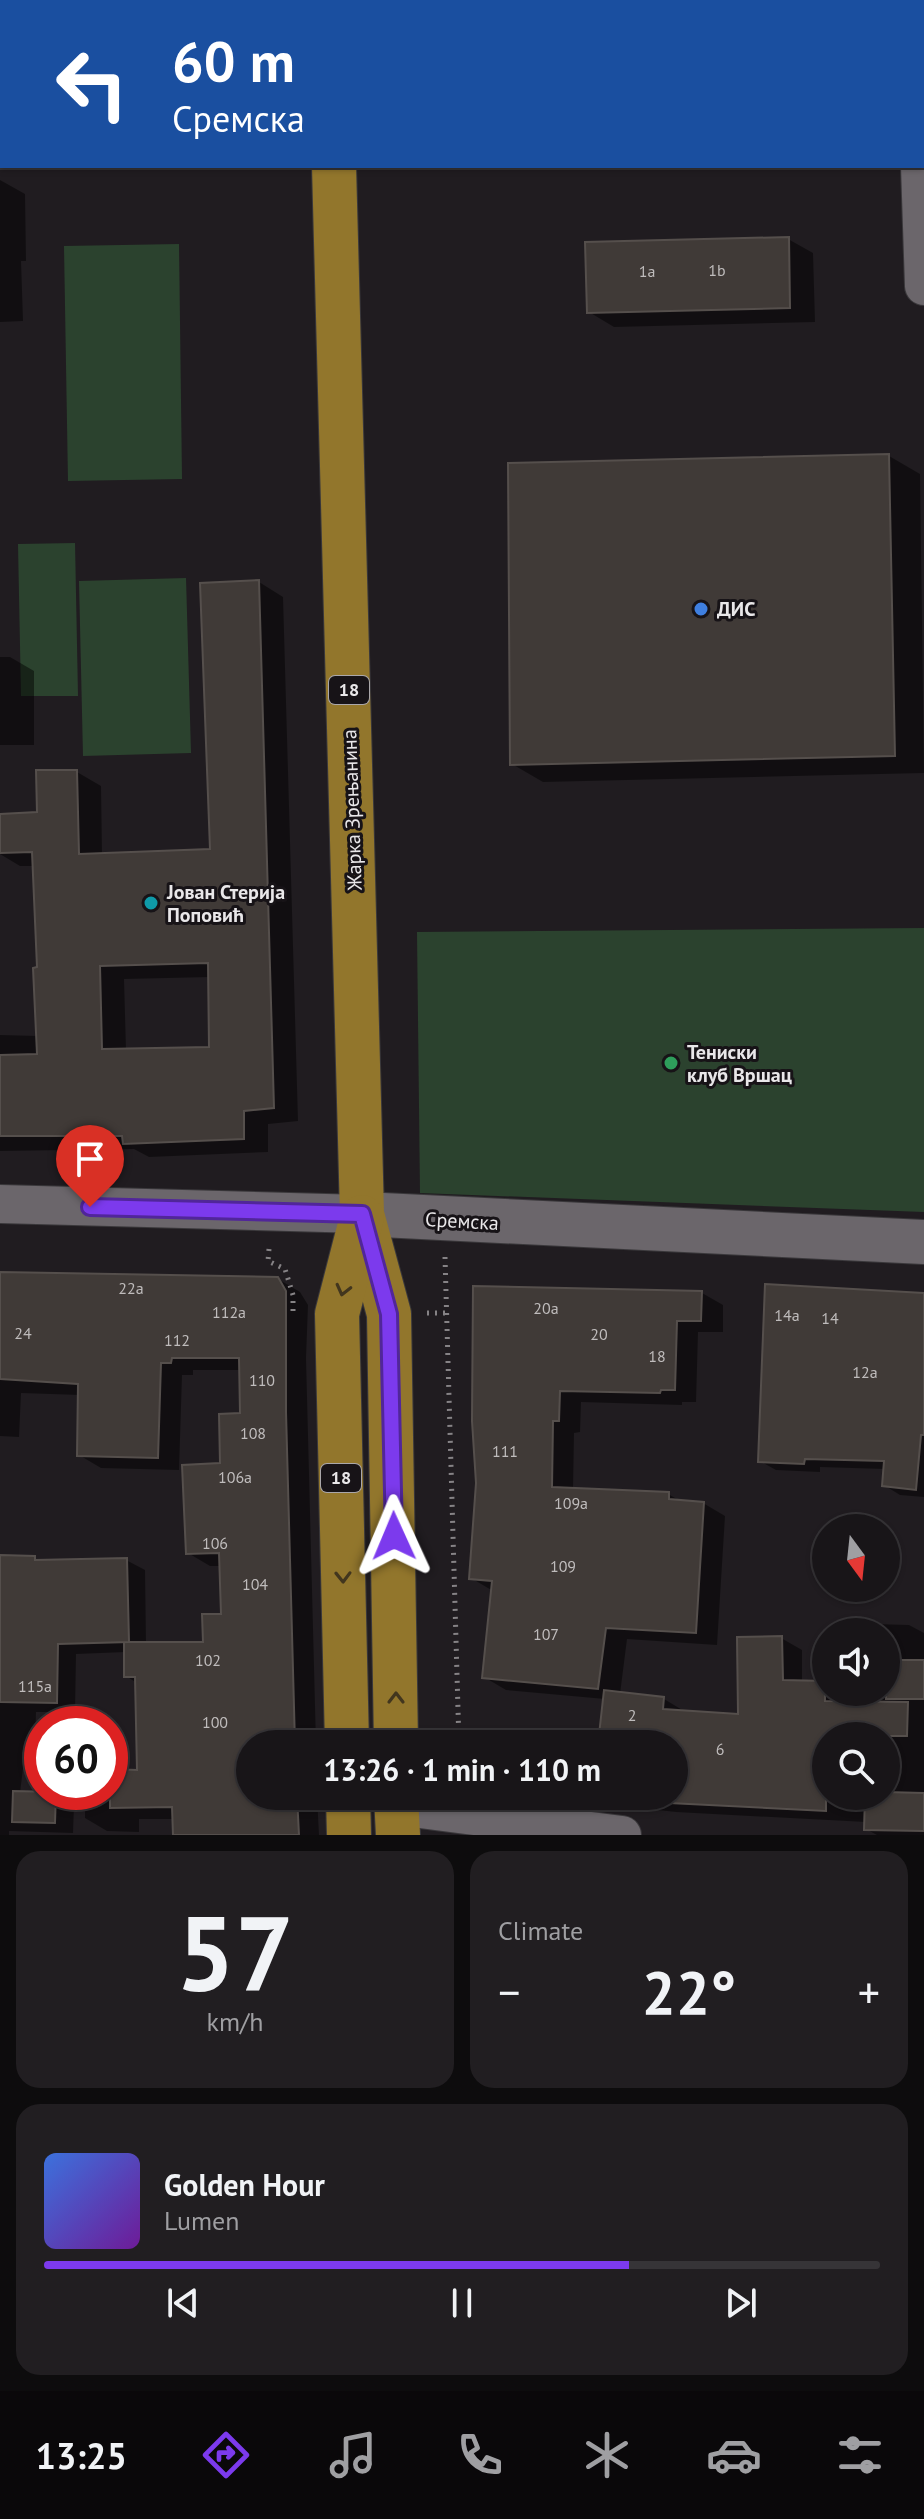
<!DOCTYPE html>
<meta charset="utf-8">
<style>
:root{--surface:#181518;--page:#211e21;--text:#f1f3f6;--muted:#9f9fa2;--line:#363437;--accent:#7c3aed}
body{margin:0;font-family:"PT Sans",sans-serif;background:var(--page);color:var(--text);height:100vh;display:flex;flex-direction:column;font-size:30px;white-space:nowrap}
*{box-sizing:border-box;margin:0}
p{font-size:26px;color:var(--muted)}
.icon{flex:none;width:44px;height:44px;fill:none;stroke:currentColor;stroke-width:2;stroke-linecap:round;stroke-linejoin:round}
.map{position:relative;height:1835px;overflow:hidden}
.drawer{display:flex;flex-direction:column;gap:16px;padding:16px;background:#0d0c0d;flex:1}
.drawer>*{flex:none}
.banner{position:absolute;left:0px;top:0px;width:924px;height:168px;box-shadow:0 2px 6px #0004,0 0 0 2px var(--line);background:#1a4fa0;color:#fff;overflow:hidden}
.needle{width:52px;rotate:165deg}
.tools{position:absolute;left:812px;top:1514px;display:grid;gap:16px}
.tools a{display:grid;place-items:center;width:88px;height:88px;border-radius:50%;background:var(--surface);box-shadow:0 2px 6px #0004,0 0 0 2px var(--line);font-size:40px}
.speed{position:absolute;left:24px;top:1706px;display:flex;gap:16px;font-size:40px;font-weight:700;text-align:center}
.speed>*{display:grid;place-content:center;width:104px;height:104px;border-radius:50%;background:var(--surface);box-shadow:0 2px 6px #0004,0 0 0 2px var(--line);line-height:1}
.speed .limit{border:12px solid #d22;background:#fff;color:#111}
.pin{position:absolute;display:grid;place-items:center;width:68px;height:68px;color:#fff;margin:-82px -34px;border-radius:50% 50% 50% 0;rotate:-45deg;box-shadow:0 0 8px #0007}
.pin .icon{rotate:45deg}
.me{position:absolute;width:88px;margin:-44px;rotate:359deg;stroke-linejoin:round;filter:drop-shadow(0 0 6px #0008)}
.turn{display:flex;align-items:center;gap:28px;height:168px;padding:0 40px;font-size:36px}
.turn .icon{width:104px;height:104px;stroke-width:2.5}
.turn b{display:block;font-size:56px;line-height:68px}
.big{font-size:60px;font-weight:700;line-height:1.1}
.drawer .card{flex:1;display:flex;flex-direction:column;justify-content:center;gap:12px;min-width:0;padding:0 28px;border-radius:24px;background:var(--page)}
.drawer .dial{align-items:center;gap:0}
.dial b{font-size:104px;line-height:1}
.song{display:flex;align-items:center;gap:24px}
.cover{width:96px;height:96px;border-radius:12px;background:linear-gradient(135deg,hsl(220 70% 55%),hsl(280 70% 35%))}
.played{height:8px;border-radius:4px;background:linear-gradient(90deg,var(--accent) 70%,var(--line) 70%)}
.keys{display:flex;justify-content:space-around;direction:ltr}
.heat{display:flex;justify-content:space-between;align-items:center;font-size:44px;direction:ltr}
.drawer .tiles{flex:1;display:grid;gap:16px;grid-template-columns:1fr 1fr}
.card:last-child{grid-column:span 2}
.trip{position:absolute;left:236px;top:1730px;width:452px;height:80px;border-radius:40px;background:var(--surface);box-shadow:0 2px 6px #0004,0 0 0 2px var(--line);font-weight:700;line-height:80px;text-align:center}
.tab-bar{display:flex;height:128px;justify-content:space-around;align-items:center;background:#0a080a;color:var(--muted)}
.tab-bar .icon{width:56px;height:56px}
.tab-bar .on{color:var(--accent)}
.tab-bar b{font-size:36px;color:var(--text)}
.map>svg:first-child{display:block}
.green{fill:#2b422e}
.shadow{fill:#0007;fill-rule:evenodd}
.building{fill:#403a37;stroke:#554f4c;stroke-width:2;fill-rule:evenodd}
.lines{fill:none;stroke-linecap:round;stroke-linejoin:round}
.service-casing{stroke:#3a383b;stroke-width:22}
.minor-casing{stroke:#3a383b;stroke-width:40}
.tertiary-casing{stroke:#3a383b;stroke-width:46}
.primary-casing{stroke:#3a383b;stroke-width:46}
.path{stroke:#868386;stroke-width:5;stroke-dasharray:2 6;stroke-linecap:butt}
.service{stroke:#6b666b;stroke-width:20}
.minor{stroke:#6b666b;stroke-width:38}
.tertiary{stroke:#6b666b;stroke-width:44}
.primary{stroke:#92762c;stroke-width:44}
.oneway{stroke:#42361e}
.route-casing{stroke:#51269a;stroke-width:20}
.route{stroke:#7c3aed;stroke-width:14}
.shop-dot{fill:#3f7fe0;stroke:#171317;stroke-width:3}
.culture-dot{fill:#0f9aa8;stroke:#171317;stroke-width:3}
.leisure-dot{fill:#2e9e5b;stroke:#171317;stroke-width:3}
.labels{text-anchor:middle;stroke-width:6;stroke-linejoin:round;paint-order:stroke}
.number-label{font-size:16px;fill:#bfbcbc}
.shield{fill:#171317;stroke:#aaa7aa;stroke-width:2}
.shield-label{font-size:18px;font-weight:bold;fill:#e9e7e9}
.poi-label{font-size:20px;font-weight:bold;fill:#e9e7e9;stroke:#171317;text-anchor:start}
.street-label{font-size:20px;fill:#e9e7e9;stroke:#171317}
</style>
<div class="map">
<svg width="924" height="1835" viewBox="0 0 924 1835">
<rect width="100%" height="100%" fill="#201c20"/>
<g class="green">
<path d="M179 244 182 479 68 481 64 246Z"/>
<path d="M75 543 78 696H21L18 544Z"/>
<path d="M186 578 191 753 83 756 79 581Z"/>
<path d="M924 928V1212L420 1193 417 932Z"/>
</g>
<g class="shadow">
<path d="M0 0H259V2H2L0 71Z"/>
<rect x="425" y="0" width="88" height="2"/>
<path d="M684 0H924V22L922 2Z"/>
<path d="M0 180 25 194 26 261H21L23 321 0 322Z"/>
<path d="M788 239 813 253 815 322 614 327 589 312Z"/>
<path d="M889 456 920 474 924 773 543 782 512 764Z"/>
<path d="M259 582 283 597 298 1121 268 1124V1152L149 1157 134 1149 0 1151V1035L38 1036 39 969 35 866H20L0 854V816L39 814 77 772 101 786 102 855 212 851ZM211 977V1049L126 1050 124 979Z"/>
<path d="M0 657H10L34 671V745H0Z"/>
<path d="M0 1274 278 1279 300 1292 308 1305 306 1358 316 1744H250V1796H317L319 1835H175V1819H139V1832L107 1831 85 1818V1792H110V1771L139 1772 137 1683 126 1676V1652L76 1654 75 1712H36L35 1744H26L20 1793 55 1794 74 1805 73 1833 9 1831V1835H0V1557L34 1558 42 1562 126 1560 145 1570 146 1644H205L223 1616 221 1566H210L188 1553 242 1415 241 1370H193V1375H182L179 1470 101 1468 79 1455 80 1395 21 1393 19 1437 0 1436Z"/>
<path d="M702 1293 723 1305V1332H698L696 1402H682V1405L581 1402 580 1432 574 1433 573 1490 668 1494 682 1502 703 1503 725 1516 717 1645 627 1639 620 1694 664 1699 684 1711 740 1716 781 1638 802 1650V1682L826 1683V1692H886V1632H873V1624L909 1625 924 1633V1835H877L866 1829V1822L676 1812 533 1796H674V1744H600L605 1699 506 1690 484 1677 493 1591 471 1578 478 1483 474 1420ZM826 1736H886V1796H826Z"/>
<path d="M924 1295V1497L900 1495 884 1485 885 1469 820 1467V1472L776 1470 760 1461Z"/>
</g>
<g class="building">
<path d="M789 237 790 308 587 313 585 242Z"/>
<path d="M889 454 895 756 510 765 508 463Z"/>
<path d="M259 580 274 1108 244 1111V1139L123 1144 122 1136H0V1055L37 1054 33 968 37 967 32 852 0 853V814L37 812 36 770H77L79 854 210 849 200 583ZM208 963 209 1047 102 1049 100 966Z"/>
<path d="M0 1272 278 1277 286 1291V1412L295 1744H250V1796H297L299 1835H173L172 1807 110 1808V1769L137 1770 135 1677H124V1642H203L202 1614H221L219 1553 186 1554 182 1465 220 1463 219 1414 240 1413 239 1358H172L171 1363H161L158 1458 77 1456 78 1384 0 1379Z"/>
<path d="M765 1284 924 1293V1435H921L916 1490 882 1486 884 1461 805 1459 804 1464 758 1462Z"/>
<path d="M473 1286 702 1291 701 1321H677L675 1390H661L660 1393 560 1391 559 1421H553L552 1487 669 1492V1499L704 1502 696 1633 606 1628 598 1689 482 1678 492 1581 469 1579 476 1483 472 1421Z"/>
<path d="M0 1555 35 1556V1560L127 1558 129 1642 58 1644 57 1703 0 1702Z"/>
<path d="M782 1636 783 1680 825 1681V1701L908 1702 907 1736H826V1811L669 1803 601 1796H674V1744H598L604 1690 664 1697 663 1709 738 1714 737 1637Z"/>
<rect x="886" y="1660" width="38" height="39"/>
<path d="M13 1791 56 1792 55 1823 12 1822Z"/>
<path d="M886 1792 924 1793V1831L864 1830 865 1796H886Z"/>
</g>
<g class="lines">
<defs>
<path id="service" d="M589 0 590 2"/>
<g id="minor">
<path d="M922 101H924"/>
<path d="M0 120H2"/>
<path d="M920 166 924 286"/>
<path d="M0 1204 362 1214"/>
<path d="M397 1806 622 1835"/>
</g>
<path id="tertiary" d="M362 1214 924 1242"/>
<g id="primary">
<path d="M331 0V2"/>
<path d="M334 166 362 1214 389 1314 396 1744"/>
<path d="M347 1744 337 1314 362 1217"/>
<path d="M348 1796 349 1835"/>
<path d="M396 1796 398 1835"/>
</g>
</defs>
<use href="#service" class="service-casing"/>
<use href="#minor" class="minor-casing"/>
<use href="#tertiary" class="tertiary-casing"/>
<use href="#primary" class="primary-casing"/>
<g class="path">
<path d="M269 1249 268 1261 285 1269 293 1295V1315"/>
<path d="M445 1257 459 1744"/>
<path d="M427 1313H446"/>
</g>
<use href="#service" class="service"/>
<use href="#minor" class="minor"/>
<use href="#tertiary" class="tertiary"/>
<use href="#primary" class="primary"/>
</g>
<defs><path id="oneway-chevron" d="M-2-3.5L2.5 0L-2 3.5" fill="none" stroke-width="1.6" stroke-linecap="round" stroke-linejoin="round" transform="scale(2)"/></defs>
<g class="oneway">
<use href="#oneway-chevron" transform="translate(343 1290) rotate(104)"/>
<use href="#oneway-chevron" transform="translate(343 1577) rotate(89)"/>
<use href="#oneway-chevron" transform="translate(396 1698) rotate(-90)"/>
</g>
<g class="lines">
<defs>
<path id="route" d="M90 1207 362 1214 389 1314 394 1536"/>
</defs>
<use href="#route" class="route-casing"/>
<use href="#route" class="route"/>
</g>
<circle class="shop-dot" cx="701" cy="609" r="8"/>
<circle class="culture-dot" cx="151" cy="903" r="8"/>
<circle class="leisure-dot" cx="671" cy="1063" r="8"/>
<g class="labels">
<g class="number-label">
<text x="717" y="276">1b</text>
<text x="647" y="277">1a</text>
<text x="131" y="1294">22a</text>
<text x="546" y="1314">20a</text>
<text x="229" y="1318">112a</text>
<text x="787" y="1321">14a</text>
<text x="830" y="1324">14</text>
<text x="23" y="1339">24</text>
<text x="599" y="1340">20</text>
<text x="177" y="1346">112</text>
<text x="657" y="1362">18</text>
<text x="865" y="1378">12a</text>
<text x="262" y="1386">110</text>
<text x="253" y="1439">108</text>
<text x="505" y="1457">111</text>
<text x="235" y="1483">106a</text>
<text x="571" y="1509">109a</text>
<text x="215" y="1549">106</text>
<text x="563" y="1572">109</text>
<text x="255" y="1590">104</text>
<text x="546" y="1640">107</text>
<text x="208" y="1666">102</text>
<text x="35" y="1692">115a</text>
<text x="632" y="1721">2</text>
<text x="215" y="1728">100</text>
<text x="720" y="1755">6</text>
</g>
<g class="shield">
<rect x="329" y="676" width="40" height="28" rx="6"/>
<rect x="321" y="1464" width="40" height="28" rx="6"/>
</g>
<g class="shield-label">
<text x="349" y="696">18</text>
<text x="341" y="1484">18</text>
</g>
<g class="poi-label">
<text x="717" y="616">ДИС</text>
<text x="167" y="899">Јован Стерија<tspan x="167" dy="23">Поповић</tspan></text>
<text x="687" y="1059">Тениски<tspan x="687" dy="23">клуб Вршац</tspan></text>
</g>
<g class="street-label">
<text transform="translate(352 810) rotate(-92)" y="7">Жарка Зрењанина</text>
<text transform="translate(462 1221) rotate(3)" y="7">Сремска</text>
</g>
</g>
</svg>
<div class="tools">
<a><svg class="needle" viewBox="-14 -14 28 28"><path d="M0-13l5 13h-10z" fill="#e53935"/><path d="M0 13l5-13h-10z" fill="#9f9fa2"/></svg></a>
<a><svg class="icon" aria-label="sound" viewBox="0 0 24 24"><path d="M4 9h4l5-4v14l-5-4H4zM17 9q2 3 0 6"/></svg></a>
<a><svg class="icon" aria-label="search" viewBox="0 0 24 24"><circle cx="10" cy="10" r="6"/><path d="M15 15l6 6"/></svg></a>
</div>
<div class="speed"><div class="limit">60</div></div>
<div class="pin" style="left:90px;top:1207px;background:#d93025"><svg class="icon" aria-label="arrive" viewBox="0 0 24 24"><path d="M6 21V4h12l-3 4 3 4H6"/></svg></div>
<svg class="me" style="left:394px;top:1536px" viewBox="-20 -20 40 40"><path d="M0-17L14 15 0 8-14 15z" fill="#7c3aed" stroke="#fff" stroke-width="4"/></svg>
<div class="trip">13:26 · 1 min · 110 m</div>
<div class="banner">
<div class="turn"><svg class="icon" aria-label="left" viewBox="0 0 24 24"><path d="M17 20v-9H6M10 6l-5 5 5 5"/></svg><div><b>60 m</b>Сремска</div></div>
</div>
</div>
<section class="drawer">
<div class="tiles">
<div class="card dial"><b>57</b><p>km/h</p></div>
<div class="card"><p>Climate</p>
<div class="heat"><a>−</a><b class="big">22°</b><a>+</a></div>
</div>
<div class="card">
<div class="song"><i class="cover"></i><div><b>Golden Hour</b><p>Lumen</p></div></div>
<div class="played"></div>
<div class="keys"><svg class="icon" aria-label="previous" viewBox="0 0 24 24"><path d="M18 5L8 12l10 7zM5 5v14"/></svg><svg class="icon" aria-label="pause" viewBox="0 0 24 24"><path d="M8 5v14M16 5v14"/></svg><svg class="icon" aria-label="next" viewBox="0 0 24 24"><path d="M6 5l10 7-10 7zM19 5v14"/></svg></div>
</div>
</div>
</section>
<nav class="tab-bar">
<b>13:25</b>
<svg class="icon on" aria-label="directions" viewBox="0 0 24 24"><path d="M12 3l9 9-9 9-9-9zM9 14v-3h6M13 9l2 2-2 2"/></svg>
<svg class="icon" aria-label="music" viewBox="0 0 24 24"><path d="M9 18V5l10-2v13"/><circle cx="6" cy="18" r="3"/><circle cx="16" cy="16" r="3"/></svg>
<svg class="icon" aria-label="phone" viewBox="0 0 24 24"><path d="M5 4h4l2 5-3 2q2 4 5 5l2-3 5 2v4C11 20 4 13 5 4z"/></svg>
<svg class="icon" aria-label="climate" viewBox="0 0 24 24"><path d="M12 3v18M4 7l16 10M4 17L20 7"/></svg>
<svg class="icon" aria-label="car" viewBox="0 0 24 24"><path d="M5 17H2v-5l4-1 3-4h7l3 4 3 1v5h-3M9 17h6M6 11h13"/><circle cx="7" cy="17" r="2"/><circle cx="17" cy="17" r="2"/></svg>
<svg class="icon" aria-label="filters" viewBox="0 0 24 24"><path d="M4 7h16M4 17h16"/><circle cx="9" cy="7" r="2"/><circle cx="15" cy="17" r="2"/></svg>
</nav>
